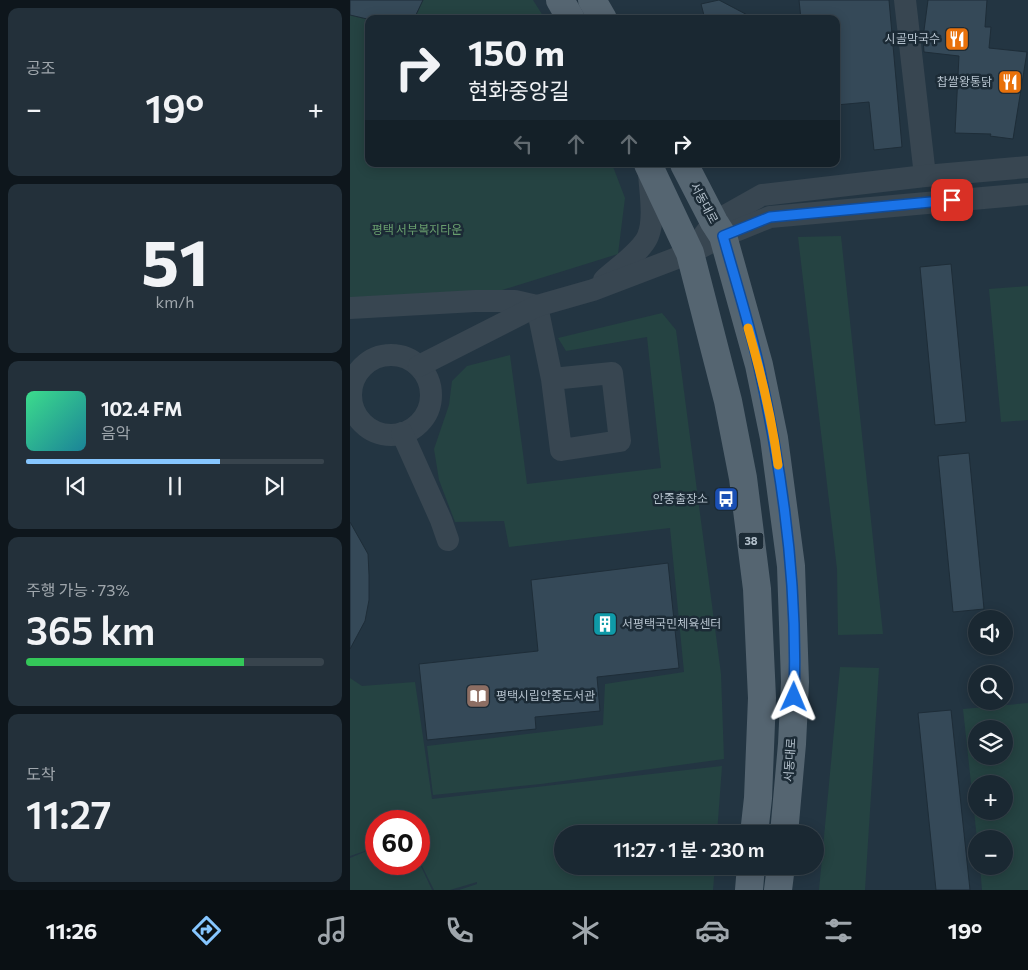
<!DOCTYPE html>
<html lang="ko">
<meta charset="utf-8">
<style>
:root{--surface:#1a2832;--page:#23303a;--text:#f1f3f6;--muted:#9fa6ac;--line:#38444d;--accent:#86c6ff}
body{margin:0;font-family:Commissioner,"Noto Sans KR",sans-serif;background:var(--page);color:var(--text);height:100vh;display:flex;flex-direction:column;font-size:19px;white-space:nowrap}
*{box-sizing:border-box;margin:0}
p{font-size:16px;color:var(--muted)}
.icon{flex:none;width:28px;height:28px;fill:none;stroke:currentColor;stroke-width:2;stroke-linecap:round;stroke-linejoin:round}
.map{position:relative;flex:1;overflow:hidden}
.side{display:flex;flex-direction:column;gap:8px;padding:8px;background:#0e161c;width:350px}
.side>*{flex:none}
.hud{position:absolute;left:15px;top:15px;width:475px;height:152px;border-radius:10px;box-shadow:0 2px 12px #0003,0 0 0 1px var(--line);background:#1a2832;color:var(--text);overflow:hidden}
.fabs{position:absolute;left:618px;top:610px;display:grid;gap:10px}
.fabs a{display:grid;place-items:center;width:45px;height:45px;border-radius:50%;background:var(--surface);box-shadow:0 2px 12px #0003,0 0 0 1px var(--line);font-size:25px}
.speed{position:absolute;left:15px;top:810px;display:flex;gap:10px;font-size:25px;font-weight:700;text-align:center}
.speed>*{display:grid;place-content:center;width:65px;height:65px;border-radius:50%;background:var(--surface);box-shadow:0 2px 12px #0003,0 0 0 1px var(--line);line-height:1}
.speed .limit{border:8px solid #d22;background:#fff;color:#111}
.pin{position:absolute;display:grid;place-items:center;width:42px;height:42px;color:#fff;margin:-21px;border-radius:10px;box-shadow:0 2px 8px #0006}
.me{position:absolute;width:55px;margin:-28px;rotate:1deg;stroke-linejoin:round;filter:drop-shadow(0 0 4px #0008)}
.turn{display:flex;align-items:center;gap:18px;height:105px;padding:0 20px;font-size:22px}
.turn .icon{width:65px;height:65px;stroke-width:2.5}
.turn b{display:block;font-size:35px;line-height:42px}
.lanes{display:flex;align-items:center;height:48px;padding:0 20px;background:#0003;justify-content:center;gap:25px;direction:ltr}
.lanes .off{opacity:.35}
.big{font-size:38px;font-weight:600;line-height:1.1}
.side .card{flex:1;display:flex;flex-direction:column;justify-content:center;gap:8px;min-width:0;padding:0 18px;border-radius:10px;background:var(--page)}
.side .dial{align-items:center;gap:0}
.dial b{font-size:65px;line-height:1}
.song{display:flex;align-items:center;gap:15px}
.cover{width:60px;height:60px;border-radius:8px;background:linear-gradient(135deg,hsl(150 70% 55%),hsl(190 70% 35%))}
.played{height:5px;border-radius:2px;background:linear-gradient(90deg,var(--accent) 65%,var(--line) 65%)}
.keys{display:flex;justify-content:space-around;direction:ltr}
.heat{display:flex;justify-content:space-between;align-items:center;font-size:28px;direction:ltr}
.charge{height:8px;border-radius:4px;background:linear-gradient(90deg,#34c759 73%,var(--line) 0)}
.trip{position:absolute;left:204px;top:825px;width:270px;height:50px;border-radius:25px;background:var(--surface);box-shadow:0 2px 12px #0003,0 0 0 1px var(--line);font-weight:600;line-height:50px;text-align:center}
.menu{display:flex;height:80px;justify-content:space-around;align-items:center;background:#0a1014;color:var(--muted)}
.menu .icon{width:35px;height:35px}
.menu .active{color:var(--accent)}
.menu b{font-size:22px;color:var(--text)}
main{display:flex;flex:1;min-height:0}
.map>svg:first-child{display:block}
.green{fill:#254342;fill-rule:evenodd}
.building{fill:#354958;stroke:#1e2d38}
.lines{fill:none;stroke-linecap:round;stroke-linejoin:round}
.minor{stroke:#384651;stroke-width:22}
.major{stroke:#556571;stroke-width:28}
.route-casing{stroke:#114b97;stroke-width:12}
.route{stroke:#1a73e8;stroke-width:9}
.slow{stroke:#f59e0b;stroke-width:9}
.labels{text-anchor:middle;stroke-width:5;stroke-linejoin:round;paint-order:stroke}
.shield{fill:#1c2b36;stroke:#86949f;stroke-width:1}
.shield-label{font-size:11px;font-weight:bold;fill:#b4c1cc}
.poi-label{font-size:12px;fill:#b4c1cc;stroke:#1c2b36;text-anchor:end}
.street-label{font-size:12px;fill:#b4c1cc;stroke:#1c2b36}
.park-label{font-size:12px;fill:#699f6e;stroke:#1c2b36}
</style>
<main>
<section class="side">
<div class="card"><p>공조</p>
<div class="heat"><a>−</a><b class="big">19°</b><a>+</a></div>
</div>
<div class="card dial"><b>51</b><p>km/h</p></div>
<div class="card">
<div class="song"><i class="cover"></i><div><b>102.4 FM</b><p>음악</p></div></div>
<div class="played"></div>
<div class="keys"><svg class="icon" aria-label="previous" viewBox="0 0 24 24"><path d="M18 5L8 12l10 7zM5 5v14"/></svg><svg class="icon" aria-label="pause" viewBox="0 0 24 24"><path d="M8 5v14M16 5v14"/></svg><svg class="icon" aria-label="next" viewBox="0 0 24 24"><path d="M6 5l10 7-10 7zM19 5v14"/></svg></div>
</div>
<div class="card"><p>주행 가능 · 73%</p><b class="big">365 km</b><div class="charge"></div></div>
<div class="card"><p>도착</p><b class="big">11:27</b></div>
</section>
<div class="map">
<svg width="678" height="890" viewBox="0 0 678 890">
<rect width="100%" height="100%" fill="#233542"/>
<g class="green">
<path d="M0 0H183L195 19H19V164H262L275 198 268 254 149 291 0 300Z"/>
<path d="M491 236 533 634 488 635 487 569 448 237Z"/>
<path d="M678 286V420L651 422 639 289Z"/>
<path d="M312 313 326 330 371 674 374 759 191 784 83 795 77 746 253 725 255 684 334 672 320 528 159 547 154 521 105 522 89 480 84 449 99 405 102 381 117 366 160 355 177 484 311 468 297 337 216 351 208 338Z"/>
<path d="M490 667 529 668 515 890H469Z"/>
<path d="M0 678 12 686 65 682 82 799 372 766 367 834H212V866H365L363 890H109L127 884V882L100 890H84L69 860V821H26V864H69V862L82 890H0V858L24 848 0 856Z"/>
<path d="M678 703V890H632L630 866H654V839H627L613 709ZM626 729H654V756H626ZM626 784H654V811H626Z"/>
</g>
<g class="building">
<path d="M0 0H73L64 19H17L0 15Z"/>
<path d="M369 0 405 19H355L351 4Z"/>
<path d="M449 0H539L552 147 524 150 519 102 486 105V19H451Z"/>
<path d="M578 0H637L635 27H641L639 48 677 52 663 139 640 136 641 134 605 133 609 56 574 52 573 38Z"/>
<path d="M601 264 616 422 585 425 570 267Z"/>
<path d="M619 453 634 609 603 612 588 456Z"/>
<path d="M0 522 18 554 19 575V600L15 621 0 649Z"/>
<path d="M318 563 329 668 247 677 250 711 185 717 186 729 77 740 69 664 188 651 181 580Z"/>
<path d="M601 710 620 890H586L568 713Z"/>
</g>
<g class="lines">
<g class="minor">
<path d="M555 0 575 176"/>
<path d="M354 235 364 222 412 195 575 176 678 167"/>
<path d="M254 280C267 268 292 251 298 236 305 219 300 191 299 173"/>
<path d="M0 308 125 301H165L187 306 202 379 211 450 270 441 262 373 202 379"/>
<circle cx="41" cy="395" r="40"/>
<path d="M69 366 187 306 243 290 340 253 373 236 420 217 678 194"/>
<path d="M52 433 91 520 98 540"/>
</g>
<g class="major">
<path d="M210 0 221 19"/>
<path d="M242 0 253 19"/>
<path d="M298 164 340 253 378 401 393 478 407 589 412 698 408 798 404 834"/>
<path d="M334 164 364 222 373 236 409 365 424 438 441 566 445 682 442 744 434 834"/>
<path d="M399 890 401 866"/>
<path d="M428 890 431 866"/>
</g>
</g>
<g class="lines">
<defs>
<path id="route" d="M444 697C448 587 433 474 409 367 399 323 385 279 373 236L420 217 602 200"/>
</defs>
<use href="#route" class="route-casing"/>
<use href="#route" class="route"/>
<path class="slow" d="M398 328C411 373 422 419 428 465"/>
</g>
<defs>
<symbol id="restaurant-square" viewBox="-11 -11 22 22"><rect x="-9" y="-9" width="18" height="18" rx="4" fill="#e8710a" stroke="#1c2b36"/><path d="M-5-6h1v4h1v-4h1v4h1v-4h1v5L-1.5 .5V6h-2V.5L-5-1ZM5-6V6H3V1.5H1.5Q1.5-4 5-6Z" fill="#fff"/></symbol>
<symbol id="bus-square" viewBox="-11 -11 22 22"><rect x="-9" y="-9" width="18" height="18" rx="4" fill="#1a4fb4" stroke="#1c2b36"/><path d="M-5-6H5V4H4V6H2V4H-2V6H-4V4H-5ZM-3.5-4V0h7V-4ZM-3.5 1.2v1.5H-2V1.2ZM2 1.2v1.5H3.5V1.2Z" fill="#fff"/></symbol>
<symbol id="building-square" viewBox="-11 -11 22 22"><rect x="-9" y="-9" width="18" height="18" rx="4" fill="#0f9aa8" stroke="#1c2b36"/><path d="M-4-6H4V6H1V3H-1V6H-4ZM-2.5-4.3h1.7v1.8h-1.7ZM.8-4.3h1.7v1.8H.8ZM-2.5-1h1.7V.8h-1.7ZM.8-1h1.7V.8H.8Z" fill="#fff"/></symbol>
<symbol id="library-square" viewBox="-11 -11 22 22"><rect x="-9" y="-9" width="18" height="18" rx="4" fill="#8d6e63" stroke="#1c2b36"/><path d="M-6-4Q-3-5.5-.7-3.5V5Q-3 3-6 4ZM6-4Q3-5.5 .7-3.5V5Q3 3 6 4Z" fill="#fff"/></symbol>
</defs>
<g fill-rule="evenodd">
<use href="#restaurant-square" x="593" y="25" width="28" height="28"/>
<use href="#restaurant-square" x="646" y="68" width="28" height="28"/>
<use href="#bus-square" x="362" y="485" width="28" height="28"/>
<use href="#building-square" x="241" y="610" width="28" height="28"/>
<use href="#library-square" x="114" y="682" width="28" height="28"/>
</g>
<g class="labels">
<rect class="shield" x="388.5" y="532.5" width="25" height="17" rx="4"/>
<g class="shield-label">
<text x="401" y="545">38</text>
</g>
<g class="poi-label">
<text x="590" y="43">시골막국수</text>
<text x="642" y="86">찹쌀왕통닭</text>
<text x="358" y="503">안중출장소</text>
<text x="272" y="628" text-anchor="start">서평택국민체육센터</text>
<text x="146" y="700" text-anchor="start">평택시립안중도서관</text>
</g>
<g class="street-label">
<text transform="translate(354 203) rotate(62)" y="4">서동대로</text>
<text transform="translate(440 760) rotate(-86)" y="4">서동대로</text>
</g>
<g class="park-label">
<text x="67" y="234">평택 서부복지타운</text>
</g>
</g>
</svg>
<div class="fabs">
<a><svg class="icon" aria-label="sound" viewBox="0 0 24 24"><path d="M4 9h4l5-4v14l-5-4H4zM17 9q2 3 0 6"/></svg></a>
<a><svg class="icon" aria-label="search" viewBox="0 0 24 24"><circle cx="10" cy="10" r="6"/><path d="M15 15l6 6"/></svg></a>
<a><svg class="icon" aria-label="layers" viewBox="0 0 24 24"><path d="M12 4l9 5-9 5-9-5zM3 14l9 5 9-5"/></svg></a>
<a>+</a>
<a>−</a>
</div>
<div class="speed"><div class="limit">60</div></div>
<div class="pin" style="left:602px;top:200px;background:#d93025"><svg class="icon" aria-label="arrive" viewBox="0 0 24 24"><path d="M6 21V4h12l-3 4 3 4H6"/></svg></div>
<svg class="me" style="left:444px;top:697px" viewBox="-20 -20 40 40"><path d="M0-17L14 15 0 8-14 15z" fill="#1a73e8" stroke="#fff" stroke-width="4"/></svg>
<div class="trip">11:27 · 1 분 · 230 m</div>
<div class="hud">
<div class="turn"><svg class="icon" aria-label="right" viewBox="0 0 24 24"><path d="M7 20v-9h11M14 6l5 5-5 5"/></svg><div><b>150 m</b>현화중앙길</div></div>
<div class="lanes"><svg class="icon off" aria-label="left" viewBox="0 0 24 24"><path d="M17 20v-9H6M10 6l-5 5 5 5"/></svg><svg class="icon off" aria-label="ahead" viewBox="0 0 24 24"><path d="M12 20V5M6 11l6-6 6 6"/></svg><svg class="icon off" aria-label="ahead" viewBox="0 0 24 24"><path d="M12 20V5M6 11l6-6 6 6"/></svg><svg class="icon" aria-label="right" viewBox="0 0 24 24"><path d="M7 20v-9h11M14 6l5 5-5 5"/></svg></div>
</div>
</div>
</main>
<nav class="menu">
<b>11:26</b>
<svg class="icon active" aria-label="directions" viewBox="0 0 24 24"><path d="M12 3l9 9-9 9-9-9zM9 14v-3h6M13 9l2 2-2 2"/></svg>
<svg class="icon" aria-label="music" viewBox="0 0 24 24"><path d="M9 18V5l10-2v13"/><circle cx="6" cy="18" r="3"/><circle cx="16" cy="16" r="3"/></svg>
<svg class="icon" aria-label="phone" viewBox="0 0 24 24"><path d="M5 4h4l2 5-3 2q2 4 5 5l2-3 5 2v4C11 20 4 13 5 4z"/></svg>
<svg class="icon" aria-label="climate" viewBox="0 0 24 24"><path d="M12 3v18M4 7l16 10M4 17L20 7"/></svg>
<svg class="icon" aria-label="car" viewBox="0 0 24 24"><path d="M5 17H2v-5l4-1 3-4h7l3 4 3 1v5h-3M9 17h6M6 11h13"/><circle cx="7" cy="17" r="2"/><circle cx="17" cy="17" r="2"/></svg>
<svg class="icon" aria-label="filters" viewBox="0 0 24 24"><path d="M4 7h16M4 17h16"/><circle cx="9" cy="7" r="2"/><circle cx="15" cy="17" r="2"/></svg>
<b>19°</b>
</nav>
